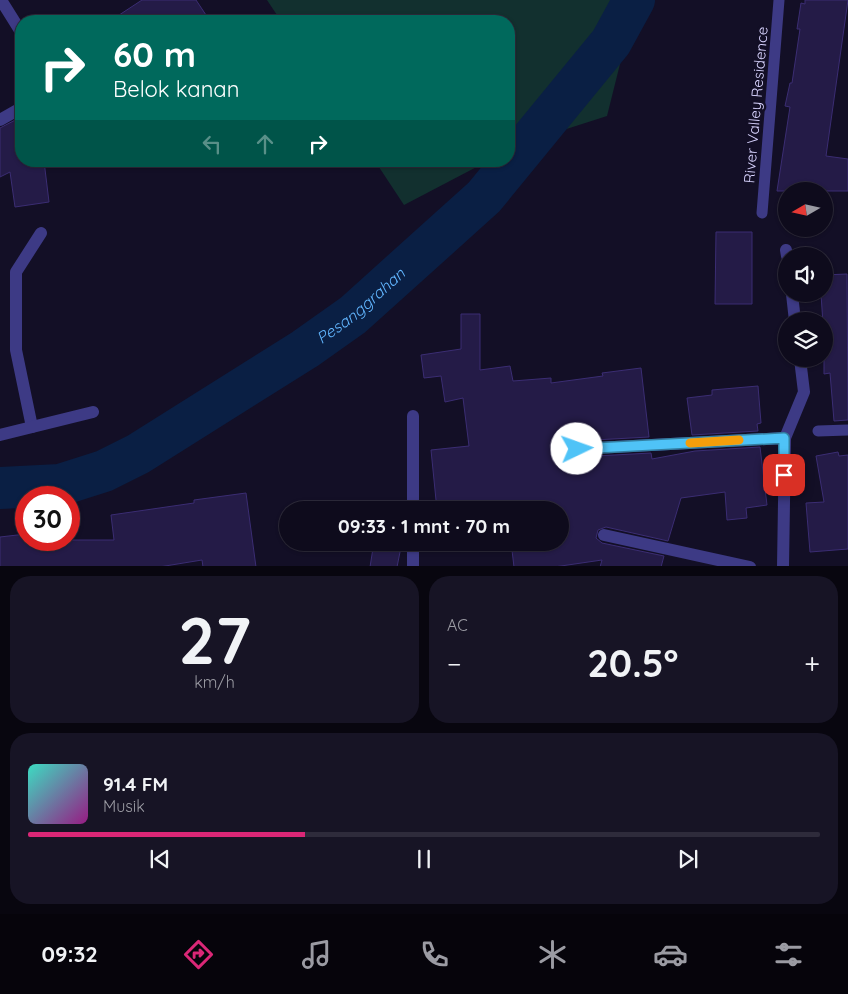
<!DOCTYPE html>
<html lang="id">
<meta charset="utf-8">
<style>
:root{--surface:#0e0b1c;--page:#171425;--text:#f1f3f6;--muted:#9b9ba3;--line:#2e2b3b;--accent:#db2777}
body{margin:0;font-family:Quicksand,sans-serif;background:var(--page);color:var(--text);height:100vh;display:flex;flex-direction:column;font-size:19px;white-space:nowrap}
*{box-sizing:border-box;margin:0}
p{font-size:16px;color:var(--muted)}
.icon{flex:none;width:28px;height:28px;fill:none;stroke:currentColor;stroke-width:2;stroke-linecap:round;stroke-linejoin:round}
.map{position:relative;height:566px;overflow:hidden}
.drawer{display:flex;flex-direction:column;gap:10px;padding:10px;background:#08060f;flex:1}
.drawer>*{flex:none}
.guide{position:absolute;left:15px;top:15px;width:500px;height:152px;border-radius:20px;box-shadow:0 1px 4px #0004,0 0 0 1px var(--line);background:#00695c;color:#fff;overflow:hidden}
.needle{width:32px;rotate:261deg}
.tools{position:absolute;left:778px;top:182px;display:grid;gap:10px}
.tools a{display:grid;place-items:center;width:55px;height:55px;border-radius:50%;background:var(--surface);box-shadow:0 1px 4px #0004,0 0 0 1px var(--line);font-size:25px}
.speed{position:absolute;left:15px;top:486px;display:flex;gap:10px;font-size:25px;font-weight:700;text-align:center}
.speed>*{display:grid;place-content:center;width:65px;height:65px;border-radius:50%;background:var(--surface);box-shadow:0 1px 4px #0004,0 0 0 1px var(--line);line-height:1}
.speed .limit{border:8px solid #d22;background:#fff;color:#111}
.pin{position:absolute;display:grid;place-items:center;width:42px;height:42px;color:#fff;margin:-21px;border-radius:10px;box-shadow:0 2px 8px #0006}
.me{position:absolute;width:55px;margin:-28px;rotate:87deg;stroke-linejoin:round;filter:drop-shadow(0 0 4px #0008)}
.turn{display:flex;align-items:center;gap:18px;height:105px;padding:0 15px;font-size:22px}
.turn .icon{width:65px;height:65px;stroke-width:2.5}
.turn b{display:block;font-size:35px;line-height:42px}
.lanes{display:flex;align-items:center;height:48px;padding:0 15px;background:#0003;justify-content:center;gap:25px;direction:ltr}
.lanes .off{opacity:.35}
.big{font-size:38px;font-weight:700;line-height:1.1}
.drawer .tile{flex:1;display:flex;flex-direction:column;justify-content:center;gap:8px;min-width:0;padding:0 18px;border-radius:20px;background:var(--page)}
.drawer .dial{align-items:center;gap:0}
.dial b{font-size:65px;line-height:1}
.song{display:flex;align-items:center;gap:15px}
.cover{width:60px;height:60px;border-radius:8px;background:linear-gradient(135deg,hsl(170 70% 55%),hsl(310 70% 35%))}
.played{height:5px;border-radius:2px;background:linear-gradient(90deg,var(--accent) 35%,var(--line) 35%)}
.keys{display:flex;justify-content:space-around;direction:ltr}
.heat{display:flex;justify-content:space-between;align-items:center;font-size:28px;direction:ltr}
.drawer .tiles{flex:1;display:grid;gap:10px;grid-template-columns:1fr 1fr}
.tile:last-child{grid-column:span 2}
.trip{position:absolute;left:279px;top:501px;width:290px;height:50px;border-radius:25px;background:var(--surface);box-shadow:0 1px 4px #0004,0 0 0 1px var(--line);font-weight:700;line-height:50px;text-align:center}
.menu{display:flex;height:80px;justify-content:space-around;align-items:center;background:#06040b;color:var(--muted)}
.menu .icon{width:35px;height:35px}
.menu .selected{color:var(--accent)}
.menu b{font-size:22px;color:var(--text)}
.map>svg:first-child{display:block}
.green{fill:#12302f}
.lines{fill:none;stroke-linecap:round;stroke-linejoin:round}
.river{stroke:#0a1f44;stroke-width:42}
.building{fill:#241b47;stroke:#3b2d73}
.lane{stroke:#3d3a85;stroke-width:11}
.street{stroke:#3d3a85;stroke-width:12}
.route-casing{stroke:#337fa1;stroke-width:12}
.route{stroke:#4fc3f7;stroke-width:9}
.slow{stroke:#f59e0b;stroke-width:9}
.labels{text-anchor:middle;stroke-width:5;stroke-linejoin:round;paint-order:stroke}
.street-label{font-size:15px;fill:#d9d4ff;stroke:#130f26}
.water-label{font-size:16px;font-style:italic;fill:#62b6ff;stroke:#130f26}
</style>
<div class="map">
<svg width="848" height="567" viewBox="0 0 848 567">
<rect width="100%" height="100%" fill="#130f26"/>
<g class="green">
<path d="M267 0H636L607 116 526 142 509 151V21H281Z"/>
<path d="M375 161H488L404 205Z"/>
</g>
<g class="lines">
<path class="river" id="s1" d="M0 488 60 485 104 471 138 454 305 349 353 315 484 197 611 42 634 0"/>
</g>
<g class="building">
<path d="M142 0H196L210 21H110Z"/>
<path d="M805 0H848L826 156 848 159V191H777L790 107 785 106 790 83H792L800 29H797L801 3 805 4Z"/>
<path d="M21 117V161H44L49 202 15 207 10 172 0 177V128Z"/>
<path d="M716 232H752V304H715Z"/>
<path d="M847 274 848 420 834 421 830 373 824 374V353H825L821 294H824V275Z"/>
<path d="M461 314H480V370L510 366 513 381 551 378V383L603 376 602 373 641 368 649 437 576 441 572 442 569 449 573 456 577 457 651 453 652 459 695 451 760 447 767 505 746 508 747 518 727 520 725 492 681 498 668 541 606 527 598 530 596 538 602 543 664 556 661 567H600L602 560 554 567H514L511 542H560V510H437L431 450 469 446 463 398 445 402 441 376 424 378 421 355 461 349Z"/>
<path d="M758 386 761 423 757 424 758 431 692 435 687 398 712 395V390Z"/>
<path d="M838 452 839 456 848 455V549L810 552 806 503 824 502 816 456Z"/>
<path d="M246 493 256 567H203L202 560 159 567H0V537L26 534V540H114L111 515 194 503V500Z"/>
<path d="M374 542H402L397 567H370Z"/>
</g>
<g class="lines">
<g class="lane">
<path d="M762 213 779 0"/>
<path d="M818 431 848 430"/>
</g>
<g class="street">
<path d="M1 0 21 32"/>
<path d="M0 120 21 108"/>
<path d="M786 250 787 256"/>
<path d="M792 294 795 321"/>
<path d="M413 416V510"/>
<path d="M32 427 16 350V272L41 233"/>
<path d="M0 435 93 412"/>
<path d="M577 449 785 438"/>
<path d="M604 535 750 567"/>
<path d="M413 542V567"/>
<path d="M783 567 785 438 804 392 800 359"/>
</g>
</g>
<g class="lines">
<defs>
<path id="route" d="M577 449 784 438V475"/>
</defs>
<use href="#route" class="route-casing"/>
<use href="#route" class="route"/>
<path class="slow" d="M690 443 739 440"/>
</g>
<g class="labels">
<g class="street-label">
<text transform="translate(756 105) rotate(-85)" y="5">River Valley Residence</text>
</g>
<g class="water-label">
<text dy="6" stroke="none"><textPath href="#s1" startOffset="412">Pesanggrahan</textPath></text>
</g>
</g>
</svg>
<div class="tools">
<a><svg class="needle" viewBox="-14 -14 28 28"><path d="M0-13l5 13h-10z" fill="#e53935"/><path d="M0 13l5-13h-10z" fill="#9b9ba3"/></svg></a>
<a><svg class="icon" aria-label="sound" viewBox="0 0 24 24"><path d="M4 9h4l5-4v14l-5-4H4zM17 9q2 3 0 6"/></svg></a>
<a><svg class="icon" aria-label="layers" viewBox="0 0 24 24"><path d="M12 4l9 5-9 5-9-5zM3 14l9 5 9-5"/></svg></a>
</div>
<div class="speed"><div class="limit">30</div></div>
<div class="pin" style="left:784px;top:475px;background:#d93025"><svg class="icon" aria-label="arrive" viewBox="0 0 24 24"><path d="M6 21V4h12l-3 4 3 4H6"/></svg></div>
<svg class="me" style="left:577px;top:449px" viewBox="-20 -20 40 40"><circle r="19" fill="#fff"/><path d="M0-13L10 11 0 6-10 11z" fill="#4fc3f7"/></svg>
<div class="trip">09:33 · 1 mnt · 70 m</div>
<div class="guide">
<div class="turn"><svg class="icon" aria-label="right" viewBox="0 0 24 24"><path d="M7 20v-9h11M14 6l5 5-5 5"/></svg><div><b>60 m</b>Belok kanan</div></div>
<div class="lanes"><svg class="icon off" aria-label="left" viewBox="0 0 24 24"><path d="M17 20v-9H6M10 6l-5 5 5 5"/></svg><svg class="icon off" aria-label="ahead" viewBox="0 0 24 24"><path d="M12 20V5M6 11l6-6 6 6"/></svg><svg class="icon" aria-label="right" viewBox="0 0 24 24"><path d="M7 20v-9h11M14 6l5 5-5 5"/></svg></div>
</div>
</div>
<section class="drawer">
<div class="tiles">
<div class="tile dial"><b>27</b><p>km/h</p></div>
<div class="tile"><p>AC</p>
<div class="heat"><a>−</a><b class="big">20.5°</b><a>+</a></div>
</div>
<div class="tile">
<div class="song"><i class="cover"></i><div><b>91.4 FM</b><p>Musik</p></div></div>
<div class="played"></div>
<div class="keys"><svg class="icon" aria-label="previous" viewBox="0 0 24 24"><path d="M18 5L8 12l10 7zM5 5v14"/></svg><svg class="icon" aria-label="pause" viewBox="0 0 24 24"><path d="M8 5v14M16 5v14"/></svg><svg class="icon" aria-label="next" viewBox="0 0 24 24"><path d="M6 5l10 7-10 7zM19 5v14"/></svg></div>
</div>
</div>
</section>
<nav class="menu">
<b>09:32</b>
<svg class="icon selected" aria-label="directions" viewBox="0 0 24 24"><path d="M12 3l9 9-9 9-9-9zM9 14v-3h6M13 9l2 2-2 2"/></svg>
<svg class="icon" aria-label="music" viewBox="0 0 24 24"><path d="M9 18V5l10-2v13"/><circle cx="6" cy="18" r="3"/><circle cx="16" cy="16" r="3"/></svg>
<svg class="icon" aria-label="phone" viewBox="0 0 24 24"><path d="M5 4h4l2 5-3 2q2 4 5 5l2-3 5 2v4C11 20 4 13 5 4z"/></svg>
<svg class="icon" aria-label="climate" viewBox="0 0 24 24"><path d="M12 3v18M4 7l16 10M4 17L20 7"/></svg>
<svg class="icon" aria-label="car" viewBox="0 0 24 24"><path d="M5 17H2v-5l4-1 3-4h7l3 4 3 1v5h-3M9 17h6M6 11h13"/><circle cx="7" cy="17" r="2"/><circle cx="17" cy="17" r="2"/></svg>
<svg class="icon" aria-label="filters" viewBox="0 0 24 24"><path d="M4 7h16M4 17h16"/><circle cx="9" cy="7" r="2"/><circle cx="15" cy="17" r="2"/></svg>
</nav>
